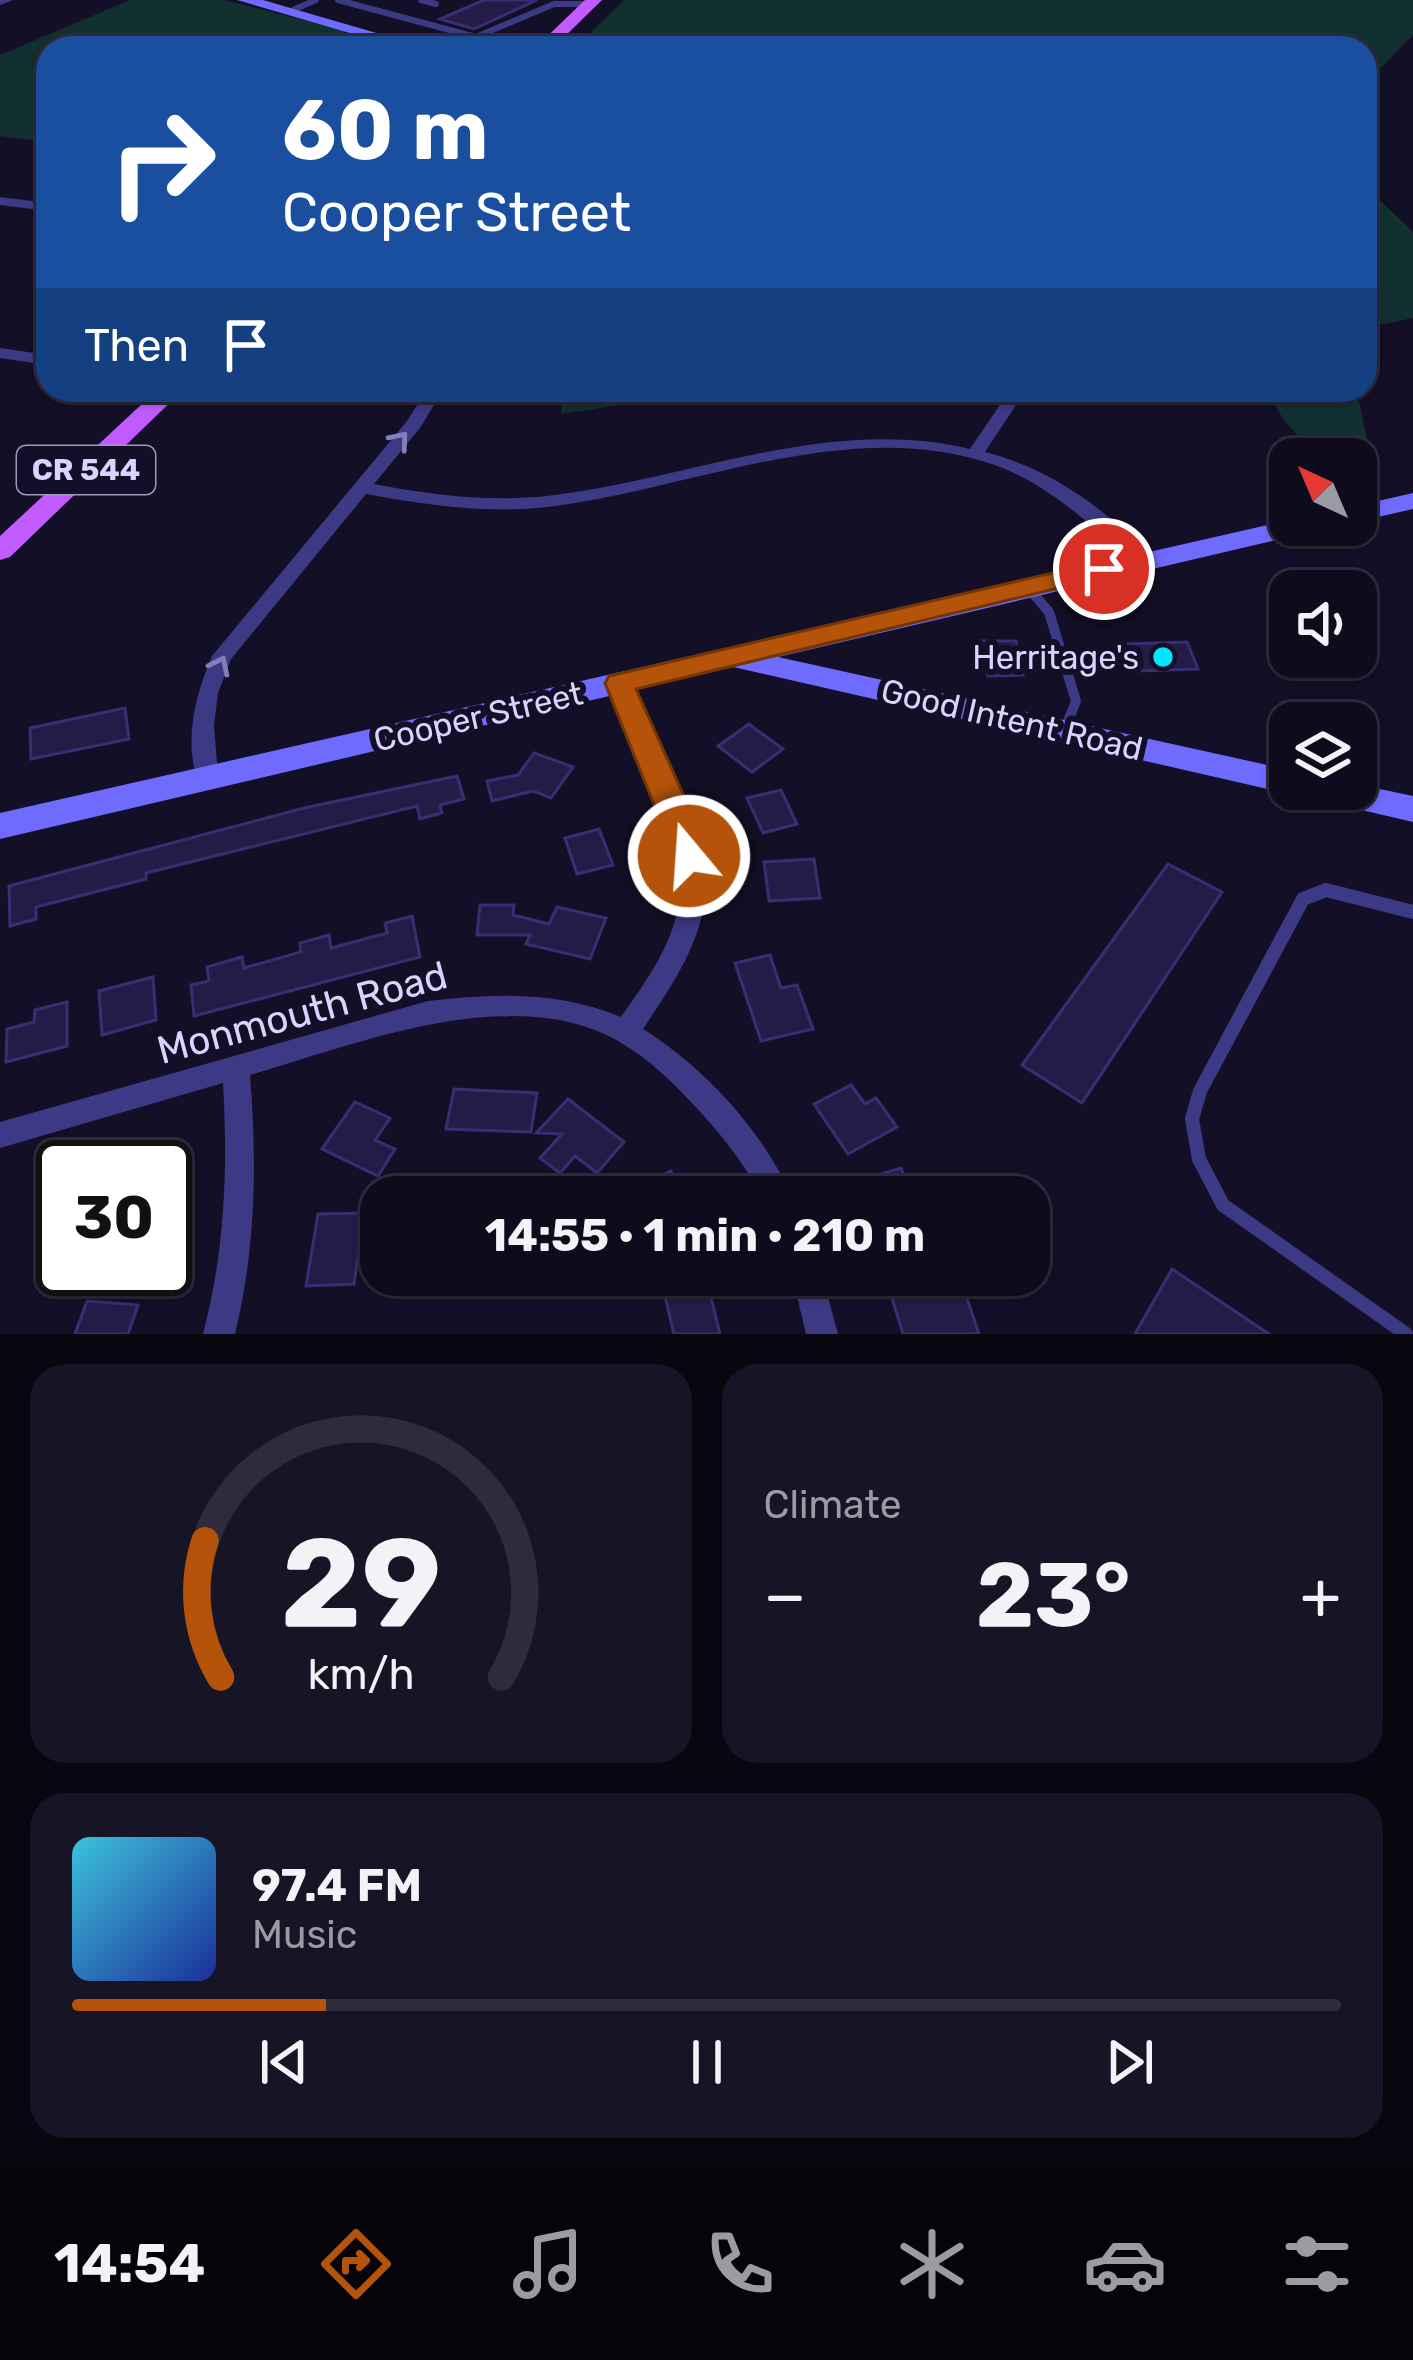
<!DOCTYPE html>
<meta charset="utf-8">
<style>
:root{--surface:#0e0b1c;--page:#171425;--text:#f1f3f6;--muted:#9b9ba3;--line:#2e2b3b;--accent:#b45309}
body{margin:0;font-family:Rubik,sans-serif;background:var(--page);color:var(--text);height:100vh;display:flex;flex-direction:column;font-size:45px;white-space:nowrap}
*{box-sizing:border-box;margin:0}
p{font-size:39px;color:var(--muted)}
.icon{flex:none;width:66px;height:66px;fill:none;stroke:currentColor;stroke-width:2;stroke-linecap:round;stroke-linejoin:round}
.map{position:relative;height:1334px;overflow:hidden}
.panel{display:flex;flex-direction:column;gap:30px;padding:30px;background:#08060f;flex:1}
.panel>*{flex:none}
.banner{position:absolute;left:36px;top:36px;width:1341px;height:366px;border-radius:36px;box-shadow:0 3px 9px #0004,0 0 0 3px var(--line);background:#1a4fa0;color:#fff;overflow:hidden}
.needle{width:78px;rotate:316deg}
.controls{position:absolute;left:1269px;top:438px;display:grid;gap:24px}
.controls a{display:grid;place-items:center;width:108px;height:108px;border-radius:24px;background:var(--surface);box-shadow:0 3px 9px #0004,0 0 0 3px var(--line);font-size:60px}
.speed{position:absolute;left:36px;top:1140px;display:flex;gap:24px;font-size:60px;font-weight:700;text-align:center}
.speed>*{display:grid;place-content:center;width:156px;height:156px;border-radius:50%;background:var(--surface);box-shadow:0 3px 9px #0004,0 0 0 3px var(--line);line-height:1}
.speed .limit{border:6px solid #111;border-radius:18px;background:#fff;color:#111}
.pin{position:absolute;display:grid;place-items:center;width:102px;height:102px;color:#fff;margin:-51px;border:6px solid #fff;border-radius:50%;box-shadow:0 3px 12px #0007}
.me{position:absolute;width:132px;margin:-66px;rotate:342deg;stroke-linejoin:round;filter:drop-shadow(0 0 9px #0008)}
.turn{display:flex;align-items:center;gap:42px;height:252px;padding:0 48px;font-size:54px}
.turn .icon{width:156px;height:156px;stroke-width:2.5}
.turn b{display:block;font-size:84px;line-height:102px}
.then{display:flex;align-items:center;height:114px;padding:0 48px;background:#0003;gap:24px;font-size:45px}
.big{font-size:90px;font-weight:700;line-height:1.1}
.panel .tile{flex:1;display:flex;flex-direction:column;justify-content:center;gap:18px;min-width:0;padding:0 42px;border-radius:36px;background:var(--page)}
.panel .dial{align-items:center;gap:0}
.dial svg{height:312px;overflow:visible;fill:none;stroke:var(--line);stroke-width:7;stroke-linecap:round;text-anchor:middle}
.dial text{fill:var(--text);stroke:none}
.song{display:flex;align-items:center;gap:36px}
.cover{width:144px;height:144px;border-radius:18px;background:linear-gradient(135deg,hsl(190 70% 55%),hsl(230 70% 35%))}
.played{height:12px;border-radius:6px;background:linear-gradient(90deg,var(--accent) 20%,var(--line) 20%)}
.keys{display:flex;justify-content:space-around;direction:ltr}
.heat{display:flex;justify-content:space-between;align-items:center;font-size:66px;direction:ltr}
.panel .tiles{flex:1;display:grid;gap:30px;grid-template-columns:1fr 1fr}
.tile:last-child{grid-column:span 2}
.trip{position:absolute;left:360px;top:1176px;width:690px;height:120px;border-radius:36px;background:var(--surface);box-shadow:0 3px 9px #0004,0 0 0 3px var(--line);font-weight:700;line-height:120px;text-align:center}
.tab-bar{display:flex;height:192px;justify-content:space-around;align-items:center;background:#06040b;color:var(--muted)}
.tab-bar .icon{width:84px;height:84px}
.tab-bar .active{color:var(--accent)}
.tab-bar b{font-size:54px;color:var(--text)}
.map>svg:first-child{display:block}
.green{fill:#12302f}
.building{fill:#241b47;stroke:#3b2d73;stroke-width:3}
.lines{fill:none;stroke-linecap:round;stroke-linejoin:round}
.lane-far2{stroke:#3d3a85;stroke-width:6}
.lane-far1{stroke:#3d3a85;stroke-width:10}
.lane{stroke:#3d3a85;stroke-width:14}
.street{fill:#3d3a85;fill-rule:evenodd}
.secondary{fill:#6f6bff;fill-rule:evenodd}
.primary{fill:#c25bff;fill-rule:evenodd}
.oneway{stroke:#837fbc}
.route{fill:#b45309;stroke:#753606;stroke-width:3}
.poi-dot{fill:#00e5ff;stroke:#130f26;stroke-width:4.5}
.labels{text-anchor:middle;stroke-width:12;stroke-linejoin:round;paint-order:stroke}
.shield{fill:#130f26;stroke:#9e99be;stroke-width:3}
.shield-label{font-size:30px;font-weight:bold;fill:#d9d4ff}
.poi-label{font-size:33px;fill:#d9d4ff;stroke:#130f26;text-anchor:end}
.street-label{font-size:33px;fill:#d9d4ff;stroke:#130f26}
.near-street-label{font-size:39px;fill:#d9d4ff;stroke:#130f26}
</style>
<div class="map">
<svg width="1413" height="1334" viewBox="0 0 1413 1334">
<rect width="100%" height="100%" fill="#130f26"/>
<g class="green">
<path d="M130 0H224L347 31 324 43 288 48H48V142L0 136V55Z"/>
<path d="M624 0H1413V35L1365 84V48H575Z"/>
<path d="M1365 186 1413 232V318L1365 328Z"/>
<path d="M564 390H720L561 414Z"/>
<path d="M1266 390H1357L1369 451C1303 441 1300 451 1266 390Z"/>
</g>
<g class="building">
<path d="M484 0H537L474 29 440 19Z"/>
<path d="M980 641H1016L1023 675 988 676Z"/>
<path d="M1187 642 1198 669 1136 671 1128 644Z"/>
<path d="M125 708 129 739 31 759 30 728Z"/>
<path d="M749 724 783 749 752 772 718 746Z"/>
<path d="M534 753 573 767 551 798 533 791 492 801 487 781 518 775Z"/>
<path d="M457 776 464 799 440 805 442 813 420 819 417 806 146 873V879L36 907V919L10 926 9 886 304 808Z"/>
<path d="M781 790 797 824 763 833 747 798Z"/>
<path d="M599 829 613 865 577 874 565 838Z"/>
<path d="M814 859 820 898 769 901 764 862Z"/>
<path d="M1168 864 1222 892 1082 1103 1022 1065Z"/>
<path d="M480 905H514L513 915 549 924 557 907 606 918 590 959 526 944 530 935H477Z"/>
<path d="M412 916 420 957 194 1016 191 985 209 981 207 967 242 957 244 968 301 952 300 943 329 935 331 948 387 933 385 923Z"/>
<path d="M770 955 781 988 797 985 813 1029 761 1041 735 963Z"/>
<path d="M153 977 156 1020 102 1035 99 991Z"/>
<path d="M67 1002V1046L6 1062 7 1029 34 1022 35 1010Z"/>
<path d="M851 1085 865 1104 876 1098 897 1127 848 1154 814 1104Z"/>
<path d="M454 1089 537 1093 531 1132 446 1129Z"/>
<path d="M568 1099 624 1142 597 1173 575 1156 560 1173 540 1158 562 1134 536 1133Z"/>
<path d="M355 1102 390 1118 375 1140 395 1149 378 1176 322 1149Z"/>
<path d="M901 1168 913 1197H872L864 1179Z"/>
<path d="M671 1171 685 1197H618Z"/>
<path d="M364 1213 354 1284 306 1286 318 1214Z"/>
<path d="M1172 1269 1269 1334H1135Z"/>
<path d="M930 1275H959L979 1334H903L888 1285Z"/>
<path d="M707 1281 720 1334H674L664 1292Z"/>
<path d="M87 1301 138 1305 128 1334H75Z"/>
</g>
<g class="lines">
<g class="lane-far2">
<path d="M338 0 476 37 554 4H590"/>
<path d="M421 0 436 4"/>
<path d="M293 10 316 0"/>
</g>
<path class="lane-far1" d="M1030 590 1049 612 1076 701 1064 731"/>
<path class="lane" d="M1406 1334 1223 1205 1199 1159 1192 1119 1200 1091 1303 899 1326 890 1413 912"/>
<g class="street">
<path d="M0 0H13L0 5Z"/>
<path d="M0 197 48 203V211L0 205Z"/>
<path d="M0 348 48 355V365L0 358Z"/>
<path d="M427 390H443L420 428 374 484C431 495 489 502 547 496 687 480 828 415 970 449L1010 390H1026L985 452C1047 467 1111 511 1152 560L1142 566 1135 564C1092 526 1050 485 995 465 849 414 692 490 547 507 486 514 426 505 366 494L231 659 218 693 214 725 218 778 215 784H199C183 742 195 696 212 656L407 421Z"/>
<path d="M619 676 630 683C660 748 713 827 704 903 698 949 668 991 643 1029 705 1068 762 1130 792 1197H762C743 1161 718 1130 690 1101 665 1074 636 1048 602 1033 497 987 353 1045 250 1075 257 1164 256 1247 235 1334H203C225 1250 228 1169 223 1083L0 1148V1122L428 1001C493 993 560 991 621 1017 642 987 665 956 675 920 697 844 639 750 608 683Z"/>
<path d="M792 1275H822L838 1334H806Z"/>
</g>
<g class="secondary">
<path d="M237 0H263L428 48H401Z"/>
<path d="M1413 493V509L1356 522V506Z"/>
<path d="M1290 520V525H1319L1306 533 778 657 1290 770V789H1302L1290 794 733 667 0 839V813Z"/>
<path d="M1356 784 1413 796V822L1323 801 1311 798 1307 789H1356Z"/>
</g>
<g class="primary">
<path d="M585 0H602L553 48H535Z"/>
<path d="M157 390H183L10 557 0 560V536Z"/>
</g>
</g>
<defs><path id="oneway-chevron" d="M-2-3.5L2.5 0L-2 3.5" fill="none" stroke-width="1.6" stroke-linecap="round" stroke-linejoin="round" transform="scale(3)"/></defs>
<g class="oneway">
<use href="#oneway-chevron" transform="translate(400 440) rotate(-50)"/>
<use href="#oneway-chevron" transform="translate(220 665) rotate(-64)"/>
</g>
<path class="route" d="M1104 561 1113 564 1116 569 1113 575 636 689 683 794 704 856 700 864H678L605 683 609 676Z"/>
<circle class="poi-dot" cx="1163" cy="657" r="12"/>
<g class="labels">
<rect class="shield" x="17" y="446" width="138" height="48" rx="9"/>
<g class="shield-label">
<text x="86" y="480">CR 544</text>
</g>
<g class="poi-label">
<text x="1139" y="669">Herritage's</text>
</g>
<g class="street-label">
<text transform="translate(478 716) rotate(-13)" y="12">Cooper Street</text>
<text transform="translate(1012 719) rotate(13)" y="12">Good Intent Road</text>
</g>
<g class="near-street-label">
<text transform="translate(302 1012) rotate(-15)" y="14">Monmouth Road</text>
</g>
</g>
</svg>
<div class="controls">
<a><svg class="needle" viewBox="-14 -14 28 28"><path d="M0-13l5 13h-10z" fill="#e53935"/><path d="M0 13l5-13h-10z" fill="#9b9ba3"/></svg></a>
<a><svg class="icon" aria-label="sound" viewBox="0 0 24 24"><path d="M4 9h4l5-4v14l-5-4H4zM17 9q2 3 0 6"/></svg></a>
<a><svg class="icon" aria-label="layers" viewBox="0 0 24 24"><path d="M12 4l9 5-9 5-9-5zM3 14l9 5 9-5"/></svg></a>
</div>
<div class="speed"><div class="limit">30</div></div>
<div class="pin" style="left:1104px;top:569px;background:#d93025"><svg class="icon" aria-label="arrive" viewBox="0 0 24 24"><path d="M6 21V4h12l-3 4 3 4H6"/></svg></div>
<svg class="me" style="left:689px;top:856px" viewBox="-20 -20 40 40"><circle r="17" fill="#b45309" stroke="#fff" stroke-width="3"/><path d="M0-11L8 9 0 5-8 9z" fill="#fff"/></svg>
<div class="trip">14:55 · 1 min · 210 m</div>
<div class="banner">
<div class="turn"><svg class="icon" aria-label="right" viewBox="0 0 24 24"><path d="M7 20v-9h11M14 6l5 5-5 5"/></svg><div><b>60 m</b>Cooper Street</div></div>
<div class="then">Then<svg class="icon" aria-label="arrive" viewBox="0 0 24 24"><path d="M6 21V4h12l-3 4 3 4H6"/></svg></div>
</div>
</div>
<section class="panel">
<div class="tiles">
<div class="tile dial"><svg viewBox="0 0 100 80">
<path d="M14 69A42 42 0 1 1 86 69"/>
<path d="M14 69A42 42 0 0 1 10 34" stroke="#b45309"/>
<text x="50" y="56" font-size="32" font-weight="700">29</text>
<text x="50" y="72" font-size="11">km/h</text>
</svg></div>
<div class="tile"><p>Climate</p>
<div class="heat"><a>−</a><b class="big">23°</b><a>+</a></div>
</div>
<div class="tile">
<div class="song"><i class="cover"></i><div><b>97.4 FM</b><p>Music</p></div></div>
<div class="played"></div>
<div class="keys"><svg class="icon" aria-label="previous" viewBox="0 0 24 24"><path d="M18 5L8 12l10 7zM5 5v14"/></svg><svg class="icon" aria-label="pause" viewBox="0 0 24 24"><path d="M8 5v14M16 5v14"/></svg><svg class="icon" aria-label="next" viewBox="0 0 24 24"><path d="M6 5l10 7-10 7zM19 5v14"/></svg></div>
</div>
</div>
</section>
<nav class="tab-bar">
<b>14:54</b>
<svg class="icon active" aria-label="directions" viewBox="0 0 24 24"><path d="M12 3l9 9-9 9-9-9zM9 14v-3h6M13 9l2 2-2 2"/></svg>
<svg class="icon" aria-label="music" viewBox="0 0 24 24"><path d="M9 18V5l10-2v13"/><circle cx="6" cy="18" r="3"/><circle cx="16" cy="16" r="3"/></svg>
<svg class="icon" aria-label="phone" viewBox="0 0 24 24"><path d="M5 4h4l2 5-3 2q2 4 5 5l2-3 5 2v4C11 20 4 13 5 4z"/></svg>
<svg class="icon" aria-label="climate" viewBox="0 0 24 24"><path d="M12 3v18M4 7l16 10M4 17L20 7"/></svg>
<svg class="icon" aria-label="car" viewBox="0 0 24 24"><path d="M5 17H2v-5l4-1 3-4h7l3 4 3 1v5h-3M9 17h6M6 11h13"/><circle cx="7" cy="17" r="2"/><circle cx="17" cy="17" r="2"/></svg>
<svg class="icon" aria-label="filters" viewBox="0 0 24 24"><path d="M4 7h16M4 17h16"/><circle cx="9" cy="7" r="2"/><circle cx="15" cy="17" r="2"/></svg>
</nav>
